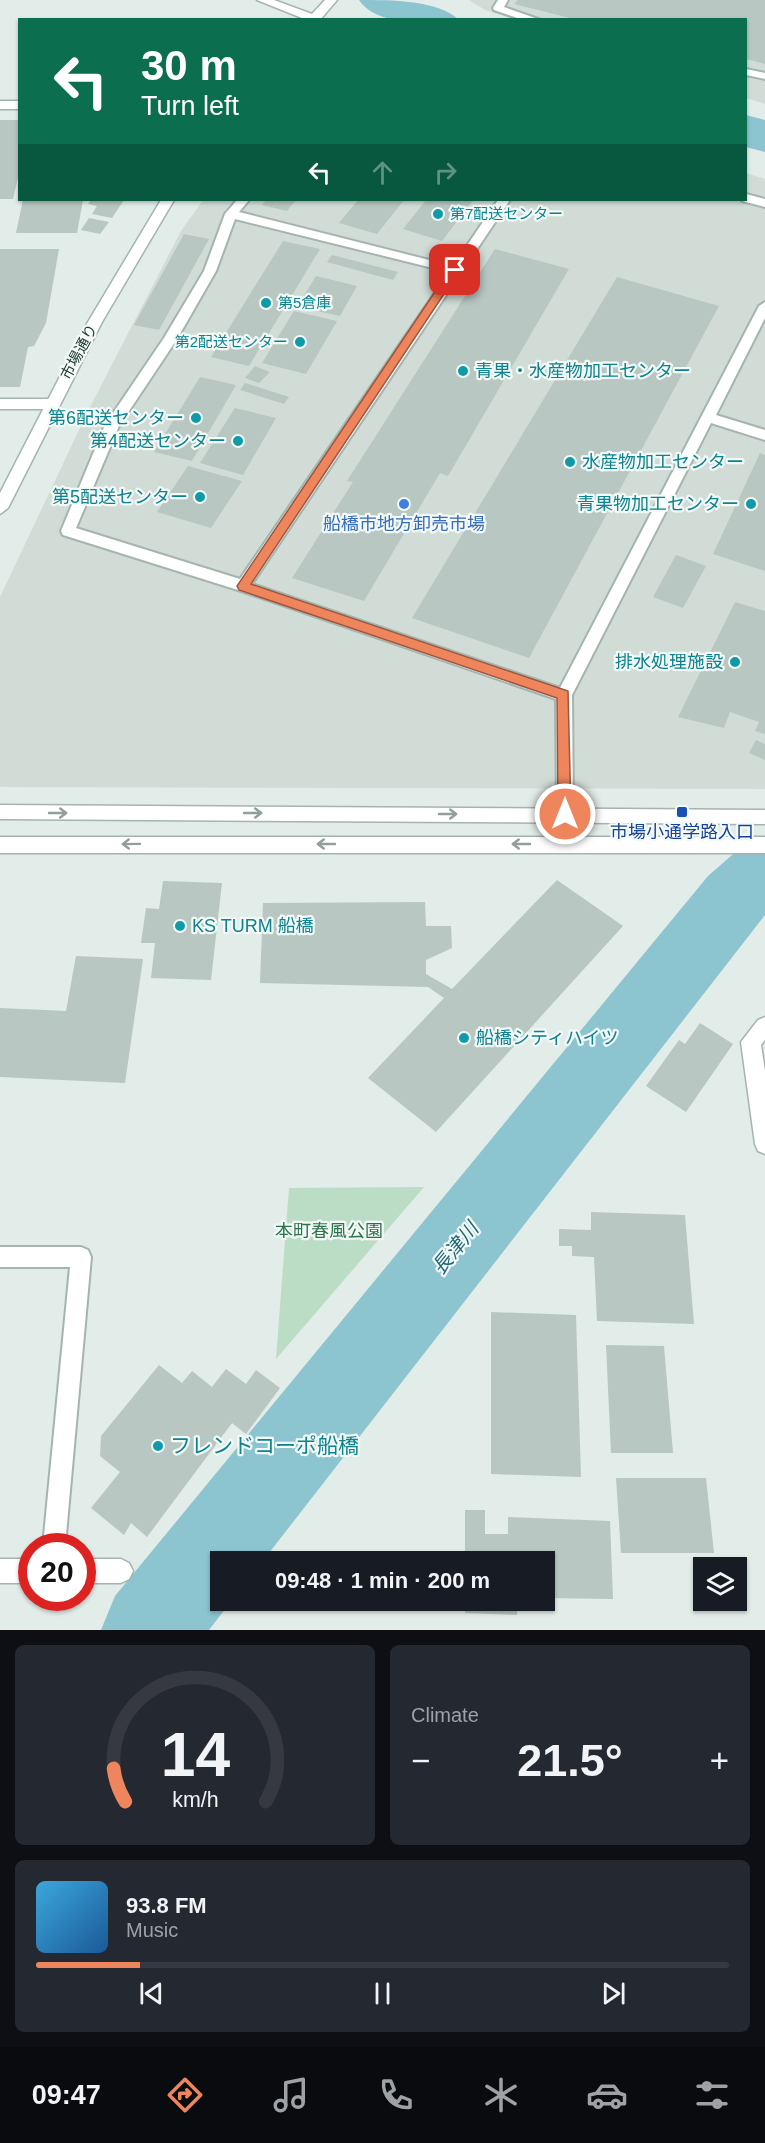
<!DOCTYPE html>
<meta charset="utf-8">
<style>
:root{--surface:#171b24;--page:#242831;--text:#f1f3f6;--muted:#9ea1a6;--line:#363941;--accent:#ef855d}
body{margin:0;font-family:Helvetica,"Noto Sans JP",sans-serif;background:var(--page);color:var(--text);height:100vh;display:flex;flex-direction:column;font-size:22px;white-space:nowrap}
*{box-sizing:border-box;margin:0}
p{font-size:20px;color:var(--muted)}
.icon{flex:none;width:33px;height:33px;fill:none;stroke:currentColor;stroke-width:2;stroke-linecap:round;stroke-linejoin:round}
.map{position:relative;height:1630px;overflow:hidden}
.side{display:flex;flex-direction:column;gap:15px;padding:15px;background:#0d0f14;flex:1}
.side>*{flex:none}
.hud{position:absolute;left:18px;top:18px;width:729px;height:183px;border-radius:0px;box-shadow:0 2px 4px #0004;background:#0b6e4f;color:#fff;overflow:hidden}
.fabs{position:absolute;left:693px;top:1557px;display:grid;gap:12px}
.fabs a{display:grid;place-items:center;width:54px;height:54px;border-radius:0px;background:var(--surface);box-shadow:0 2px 4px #0004;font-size:30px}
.speed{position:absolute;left:18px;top:1533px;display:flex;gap:12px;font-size:30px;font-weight:700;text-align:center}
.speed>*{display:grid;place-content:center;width:78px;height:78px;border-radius:50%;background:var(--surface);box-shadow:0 2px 4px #0004;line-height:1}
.speed .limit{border:9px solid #d22;background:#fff;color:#111}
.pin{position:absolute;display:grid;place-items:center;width:51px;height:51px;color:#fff;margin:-26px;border-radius:12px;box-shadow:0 3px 9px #0006}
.me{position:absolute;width:66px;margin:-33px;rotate:0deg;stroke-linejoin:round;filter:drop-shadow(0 0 4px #0008)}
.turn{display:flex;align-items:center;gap:21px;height:126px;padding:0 24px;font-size:27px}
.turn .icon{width:78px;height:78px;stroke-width:2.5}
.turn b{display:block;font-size:42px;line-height:51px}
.lanes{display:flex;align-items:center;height:57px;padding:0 24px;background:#0003;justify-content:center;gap:30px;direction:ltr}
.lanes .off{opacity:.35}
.big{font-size:45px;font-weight:800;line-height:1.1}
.side .tile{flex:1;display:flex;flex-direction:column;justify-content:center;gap:9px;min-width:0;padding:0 21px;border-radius:9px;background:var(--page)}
.side .dial{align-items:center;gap:0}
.dial svg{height:156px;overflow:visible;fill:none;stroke:var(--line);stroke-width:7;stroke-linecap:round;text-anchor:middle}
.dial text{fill:var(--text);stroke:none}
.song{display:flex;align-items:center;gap:18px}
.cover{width:72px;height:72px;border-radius:9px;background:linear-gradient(135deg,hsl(200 70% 55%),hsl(210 70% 35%))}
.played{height:6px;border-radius:3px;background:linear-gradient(90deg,var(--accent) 15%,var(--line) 15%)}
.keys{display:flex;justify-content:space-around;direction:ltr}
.heat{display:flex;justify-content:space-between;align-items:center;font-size:33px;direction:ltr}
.side .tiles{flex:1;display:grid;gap:15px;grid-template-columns:1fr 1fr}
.tile:last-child{grid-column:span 2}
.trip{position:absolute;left:210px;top:1551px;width:345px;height:60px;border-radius:0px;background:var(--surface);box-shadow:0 2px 4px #0004;font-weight:800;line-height:60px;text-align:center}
.dock{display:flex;height:96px;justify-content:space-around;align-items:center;background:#090b0e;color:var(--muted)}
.dock .icon{width:42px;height:42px}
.dock .active{color:var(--accent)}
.dock b{font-size:27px;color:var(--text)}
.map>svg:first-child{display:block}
.built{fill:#d1dcd7}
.green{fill:#bcddc5}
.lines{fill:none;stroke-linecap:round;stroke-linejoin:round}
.river{fill:#8cc4d0;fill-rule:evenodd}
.building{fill:#b8c7c1}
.service-casing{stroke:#a5b4af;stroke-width:4}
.minor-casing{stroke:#a5b4af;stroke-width:3}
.tertiary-casing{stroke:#a5b4af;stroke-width:3}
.service{fill:#fff;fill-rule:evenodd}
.minor{fill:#fff;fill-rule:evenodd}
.tertiary{fill:#fff;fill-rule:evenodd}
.oneway{stroke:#919e9b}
.route{fill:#ef855d;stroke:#9b563c;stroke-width:1.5}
.culture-dot{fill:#0f9aa8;stroke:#f3f9f6;stroke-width:2}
.shop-dot{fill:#3f7fe0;stroke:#f3f9f6;stroke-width:2}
.transit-dot{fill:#1a4fb4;stroke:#f3f9f6;stroke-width:2}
.labels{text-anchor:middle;stroke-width:4.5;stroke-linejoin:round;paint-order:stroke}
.far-culture-label{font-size:15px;fill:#0d838f;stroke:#f3f9f6;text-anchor:start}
.far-street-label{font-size:15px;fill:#233d37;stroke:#f3f9f6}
.culture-label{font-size:18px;fill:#0d838f;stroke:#f3f9f6;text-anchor:end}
.shop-label{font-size:18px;fill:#366cbe;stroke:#f3f9f6}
.transit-label{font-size:18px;fill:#164399;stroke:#f3f9f6}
.park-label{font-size:18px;fill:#2d734a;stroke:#f3f9f6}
.water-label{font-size:20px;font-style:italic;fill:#1e6778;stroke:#f3f9f6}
.near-culture-label{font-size:21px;fill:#0d838f;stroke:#f3f9f6;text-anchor:start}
</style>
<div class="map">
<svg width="765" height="1630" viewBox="0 0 765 1630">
<rect width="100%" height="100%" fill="#e2ece8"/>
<g class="built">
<path d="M469 0H765V104L746 98V20L513 19 485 10Z"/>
<path d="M746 173 765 179V789L0 787V597L88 411 181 231 203 200H746Z"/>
</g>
<path class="green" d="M424 1187 276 1359 289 1188Z"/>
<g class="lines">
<g class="river">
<path d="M359 0C390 0 439 0 459 20 428 20 379 29 359 0Z"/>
<path d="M746 115 765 120V152L746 147Z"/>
<path d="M765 840V915L262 1562H220V1600H232L209 1630H101L115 1596 708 876 739 849Z"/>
</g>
</g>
<g class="building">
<path d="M518 0H765V64L746 59V20H578L514 4Z"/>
<path d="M0 120H19L20 169 13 199H0Z"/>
<path d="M23 200H83L77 233H16Z"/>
<path d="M91 200H124L112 218 92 214 97 206 88 204Z"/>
<path d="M266 200H296L287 211 262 205Z"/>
<path d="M358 200H404L377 234 339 223Z"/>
<path d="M426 200H473L442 241 403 229Z"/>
<path d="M89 218 109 222 100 234 81 230Z"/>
<path d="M184 234 209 239 159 330 134 325Z"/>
<path d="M283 241 320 249 249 366 211 357Z"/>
<path d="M0 249H59L46 323 34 346 28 347 20 387H0Z"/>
<path d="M495 249 569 269 448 476 440 473 364 601 292 578 353 482 347 481Z"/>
<path d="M332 255 398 272 393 280 327 262Z"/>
<path d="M316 276 357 286 340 316 297 307Z"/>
<path d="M617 277 719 306 529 658 412 618Z"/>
<path d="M294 311 337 321 306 374 262 363Z"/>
<path d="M255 366 270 372 259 383 245 378Z"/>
<path d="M200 377 236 385 192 461 154 452Z"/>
<path d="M245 383 289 397 284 404 240 390Z"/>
<path d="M235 408 276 418 243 475 200 463Z"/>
<path d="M760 453 765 455V571L713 554Z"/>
<path d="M188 466 242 481 211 528 157 512Z"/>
<path d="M676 555 706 566 683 608 653 597Z"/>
<path d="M735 602 765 611V734L755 731 759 722 730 712 724 728 678 717Z"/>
<path d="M756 740 765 744V760L749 753Z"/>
<path d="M557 880 623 926 436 1132 368 1078 444 998 428 987 260 983 263 903 425 902 426 926H451L452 948 426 960V974L452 989Z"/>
<path d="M163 881 222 883 211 980 151 978 155 943H141L146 908 159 909Z"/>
<path d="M76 956 143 959 125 1083 0 1077V1008L66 1011Z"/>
<path d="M700 1023 733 1044 686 1112 646 1086 679 1040 685 1044Z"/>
<path d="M591 1212 685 1215 694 1324 597 1321 594 1257 572 1256V1246H559V1229L591 1230Z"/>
<path d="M491 1312 576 1315 581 1477 491 1474Z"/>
<path d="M606 1345 664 1346 673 1453H611Z"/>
<path d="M159 1365 182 1383 192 1371 212 1387 226 1369 246 1384 256 1370 280 1388 246 1434 232 1423 147 1537 131 1523 124 1535 91 1508 120 1472 100 1456 101 1436Z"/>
<path d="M616 1478H706L714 1553H621Z"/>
<path d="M465 1510H485V1534H508V1517L610 1521 613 1599 544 1598V1562H465Z"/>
<path d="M465 1600H517V1615L465 1613Z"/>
</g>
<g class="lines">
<defs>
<g id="service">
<path d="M498 0H508L504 7 541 20H523L494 10 493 8Z"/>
<path d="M746 69 765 73V79L746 75Z"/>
<path d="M746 194 765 199V207L742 201 746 200Z"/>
<path d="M237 200H249L239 212 453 266 498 200H510L252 584 560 688 759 306 765 302V318L716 415 765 430V440L711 423 572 695 573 814 571 819H559L557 814 556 699 238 590 63 535 61 531 105 425 164 338 204 271 225 214ZM235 219 449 272 240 579 76 528 119 426 177 339 216 271Z"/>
<path d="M0 1247H81L88 1250 91 1257 65 1546H43L70 1267H0Z"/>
</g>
<g id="minor">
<rect x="0" y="101" width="20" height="8"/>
<path d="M0 399H52L59 404 52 409H0Z"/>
<path d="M0 805 765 810V824L0 819Z"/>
<rect x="0" y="837" width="765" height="16"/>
<rect x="0" y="1559" width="32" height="24"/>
<path d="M82 1559H121L129 1563 133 1571 129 1579 121 1583H82Z"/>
</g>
<g id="tertiary">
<path d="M257 0H274L312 14 325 0H337L320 20H307Z"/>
<path d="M161 200H174L102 322 8 508 0 514V493L88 322Z"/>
<path d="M765 1017V1040L761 1045 765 1071V1154L758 1151 755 1144 741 1042 758 1020Z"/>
</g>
</defs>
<use href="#service" class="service-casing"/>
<use href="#minor" class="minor-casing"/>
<use href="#tertiary" class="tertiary-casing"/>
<use href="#service" class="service"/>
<use href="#minor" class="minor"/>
<use href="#tertiary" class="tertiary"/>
</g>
<defs><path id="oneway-shaft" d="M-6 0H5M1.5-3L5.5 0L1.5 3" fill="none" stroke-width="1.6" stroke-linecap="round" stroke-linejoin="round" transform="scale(1.5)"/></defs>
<g class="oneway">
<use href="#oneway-shaft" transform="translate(58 813)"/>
<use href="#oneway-shaft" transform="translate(253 813)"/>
<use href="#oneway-shaft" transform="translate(448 814)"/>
<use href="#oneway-shaft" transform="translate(131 844) rotate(179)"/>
<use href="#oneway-shaft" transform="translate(326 844) rotate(-180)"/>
<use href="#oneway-shaft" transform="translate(521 844) rotate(-180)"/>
</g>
<path class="route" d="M455 267 460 270 251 584 568 691 571 814 565 820 558 814 557 698 239 590 237 586 451 268Z"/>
<g class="culture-dot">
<circle cx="438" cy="214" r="6"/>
<circle cx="266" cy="303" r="6"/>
<circle cx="300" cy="342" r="6"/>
<circle cx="463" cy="371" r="6"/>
<circle cx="196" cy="418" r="6"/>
<circle cx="238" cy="441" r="6"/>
<circle cx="570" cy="462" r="6"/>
<circle cx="200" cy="497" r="6"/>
<circle cx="751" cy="504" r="6"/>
<circle cx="735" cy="662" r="6"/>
<circle cx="180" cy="926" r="6"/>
<circle cx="464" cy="1038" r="6"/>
<circle cx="158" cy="1446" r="6"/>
</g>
<circle class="shop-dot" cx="404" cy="504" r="6"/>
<rect class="transit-dot" x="676" y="806" width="12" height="12" rx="3"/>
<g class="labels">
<g class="far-culture-label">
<text x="450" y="219">第7配送センター</text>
<text x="278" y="308">第5倉庫</text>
<text x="288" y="347" text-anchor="end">第2配送センター</text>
</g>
<g class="far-street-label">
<text transform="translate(79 352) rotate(-62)" y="5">市場通り</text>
</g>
<g class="culture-label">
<text x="475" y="377" text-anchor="start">青果・水産物加工センター</text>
<text x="184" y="424">第6配送センター</text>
<text x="226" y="447">第4配送センター</text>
<text x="582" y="468" text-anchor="start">水産物加工センター</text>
<text x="188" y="503">第5配送センター</text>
<text x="739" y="510">青果物加工センター</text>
<text x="723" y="668">排水処理施設</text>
<text x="192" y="932" text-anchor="start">KS TURM 船橋</text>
<text x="476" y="1044" text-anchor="start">船橋シティハイツ</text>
</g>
<g class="shop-label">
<text x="404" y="530">船橋市地方卸売市場</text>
</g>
<g class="transit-label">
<text x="682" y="838">市場小通学路入口</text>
</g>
<g class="park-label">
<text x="329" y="1237">本町春風公園</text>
</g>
<g class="water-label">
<text transform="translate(455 1248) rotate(-51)" y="7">長津川</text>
</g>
<g class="near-culture-label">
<text x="170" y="1453">フレンドコーポ船橋</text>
</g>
</g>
</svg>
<div class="fabs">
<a><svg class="icon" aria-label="layers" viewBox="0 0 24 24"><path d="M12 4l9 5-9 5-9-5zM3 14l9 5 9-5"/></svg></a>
</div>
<div class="speed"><div class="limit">20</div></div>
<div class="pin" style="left:455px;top:270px;background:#d93025"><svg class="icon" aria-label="arrive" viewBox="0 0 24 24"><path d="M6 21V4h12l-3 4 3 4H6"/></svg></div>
<svg class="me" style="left:565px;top:814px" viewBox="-20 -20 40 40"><circle r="17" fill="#ef855d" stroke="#fff" stroke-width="3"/><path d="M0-11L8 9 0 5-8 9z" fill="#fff"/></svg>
<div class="trip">09:48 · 1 min · 200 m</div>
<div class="hud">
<div class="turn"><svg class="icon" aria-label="left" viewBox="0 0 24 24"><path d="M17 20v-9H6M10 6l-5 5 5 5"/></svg><div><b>30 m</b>Turn left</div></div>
<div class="lanes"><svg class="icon" aria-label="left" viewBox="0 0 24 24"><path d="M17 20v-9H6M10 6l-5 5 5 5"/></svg><svg class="icon off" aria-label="ahead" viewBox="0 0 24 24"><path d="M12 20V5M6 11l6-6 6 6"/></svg><svg class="icon off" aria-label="right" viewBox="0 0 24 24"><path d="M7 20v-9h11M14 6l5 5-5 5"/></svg></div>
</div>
</div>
<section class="side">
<div class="tiles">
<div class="tile dial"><svg viewBox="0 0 100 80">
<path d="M14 69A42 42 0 1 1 86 69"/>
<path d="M14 69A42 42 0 0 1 8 52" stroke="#ef855d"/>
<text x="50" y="56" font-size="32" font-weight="700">14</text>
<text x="50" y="72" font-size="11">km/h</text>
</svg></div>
<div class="tile"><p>Climate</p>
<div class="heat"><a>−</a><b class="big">21.5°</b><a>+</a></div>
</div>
<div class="tile">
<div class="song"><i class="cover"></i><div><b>93.8 FM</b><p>Music</p></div></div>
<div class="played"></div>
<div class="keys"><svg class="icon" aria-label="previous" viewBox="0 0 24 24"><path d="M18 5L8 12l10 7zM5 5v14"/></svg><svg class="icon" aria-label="pause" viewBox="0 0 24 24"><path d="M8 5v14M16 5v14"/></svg><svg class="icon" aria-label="next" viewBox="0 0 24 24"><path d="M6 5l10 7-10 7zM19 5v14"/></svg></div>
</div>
</div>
</section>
<nav class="dock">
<b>09:47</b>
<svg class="icon active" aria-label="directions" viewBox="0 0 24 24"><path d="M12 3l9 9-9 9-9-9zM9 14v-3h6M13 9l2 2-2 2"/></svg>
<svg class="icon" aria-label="music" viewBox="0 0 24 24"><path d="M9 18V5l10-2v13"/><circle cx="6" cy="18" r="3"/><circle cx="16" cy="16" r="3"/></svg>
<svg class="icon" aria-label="phone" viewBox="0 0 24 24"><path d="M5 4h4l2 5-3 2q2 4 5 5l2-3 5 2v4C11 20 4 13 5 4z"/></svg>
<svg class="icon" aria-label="climate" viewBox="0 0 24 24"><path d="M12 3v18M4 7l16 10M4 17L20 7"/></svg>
<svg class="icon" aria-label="car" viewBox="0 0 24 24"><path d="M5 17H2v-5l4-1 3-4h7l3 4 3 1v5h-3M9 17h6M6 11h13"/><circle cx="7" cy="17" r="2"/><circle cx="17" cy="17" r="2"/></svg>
<svg class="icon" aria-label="filters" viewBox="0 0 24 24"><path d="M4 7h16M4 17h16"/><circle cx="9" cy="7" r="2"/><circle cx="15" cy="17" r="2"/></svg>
</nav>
